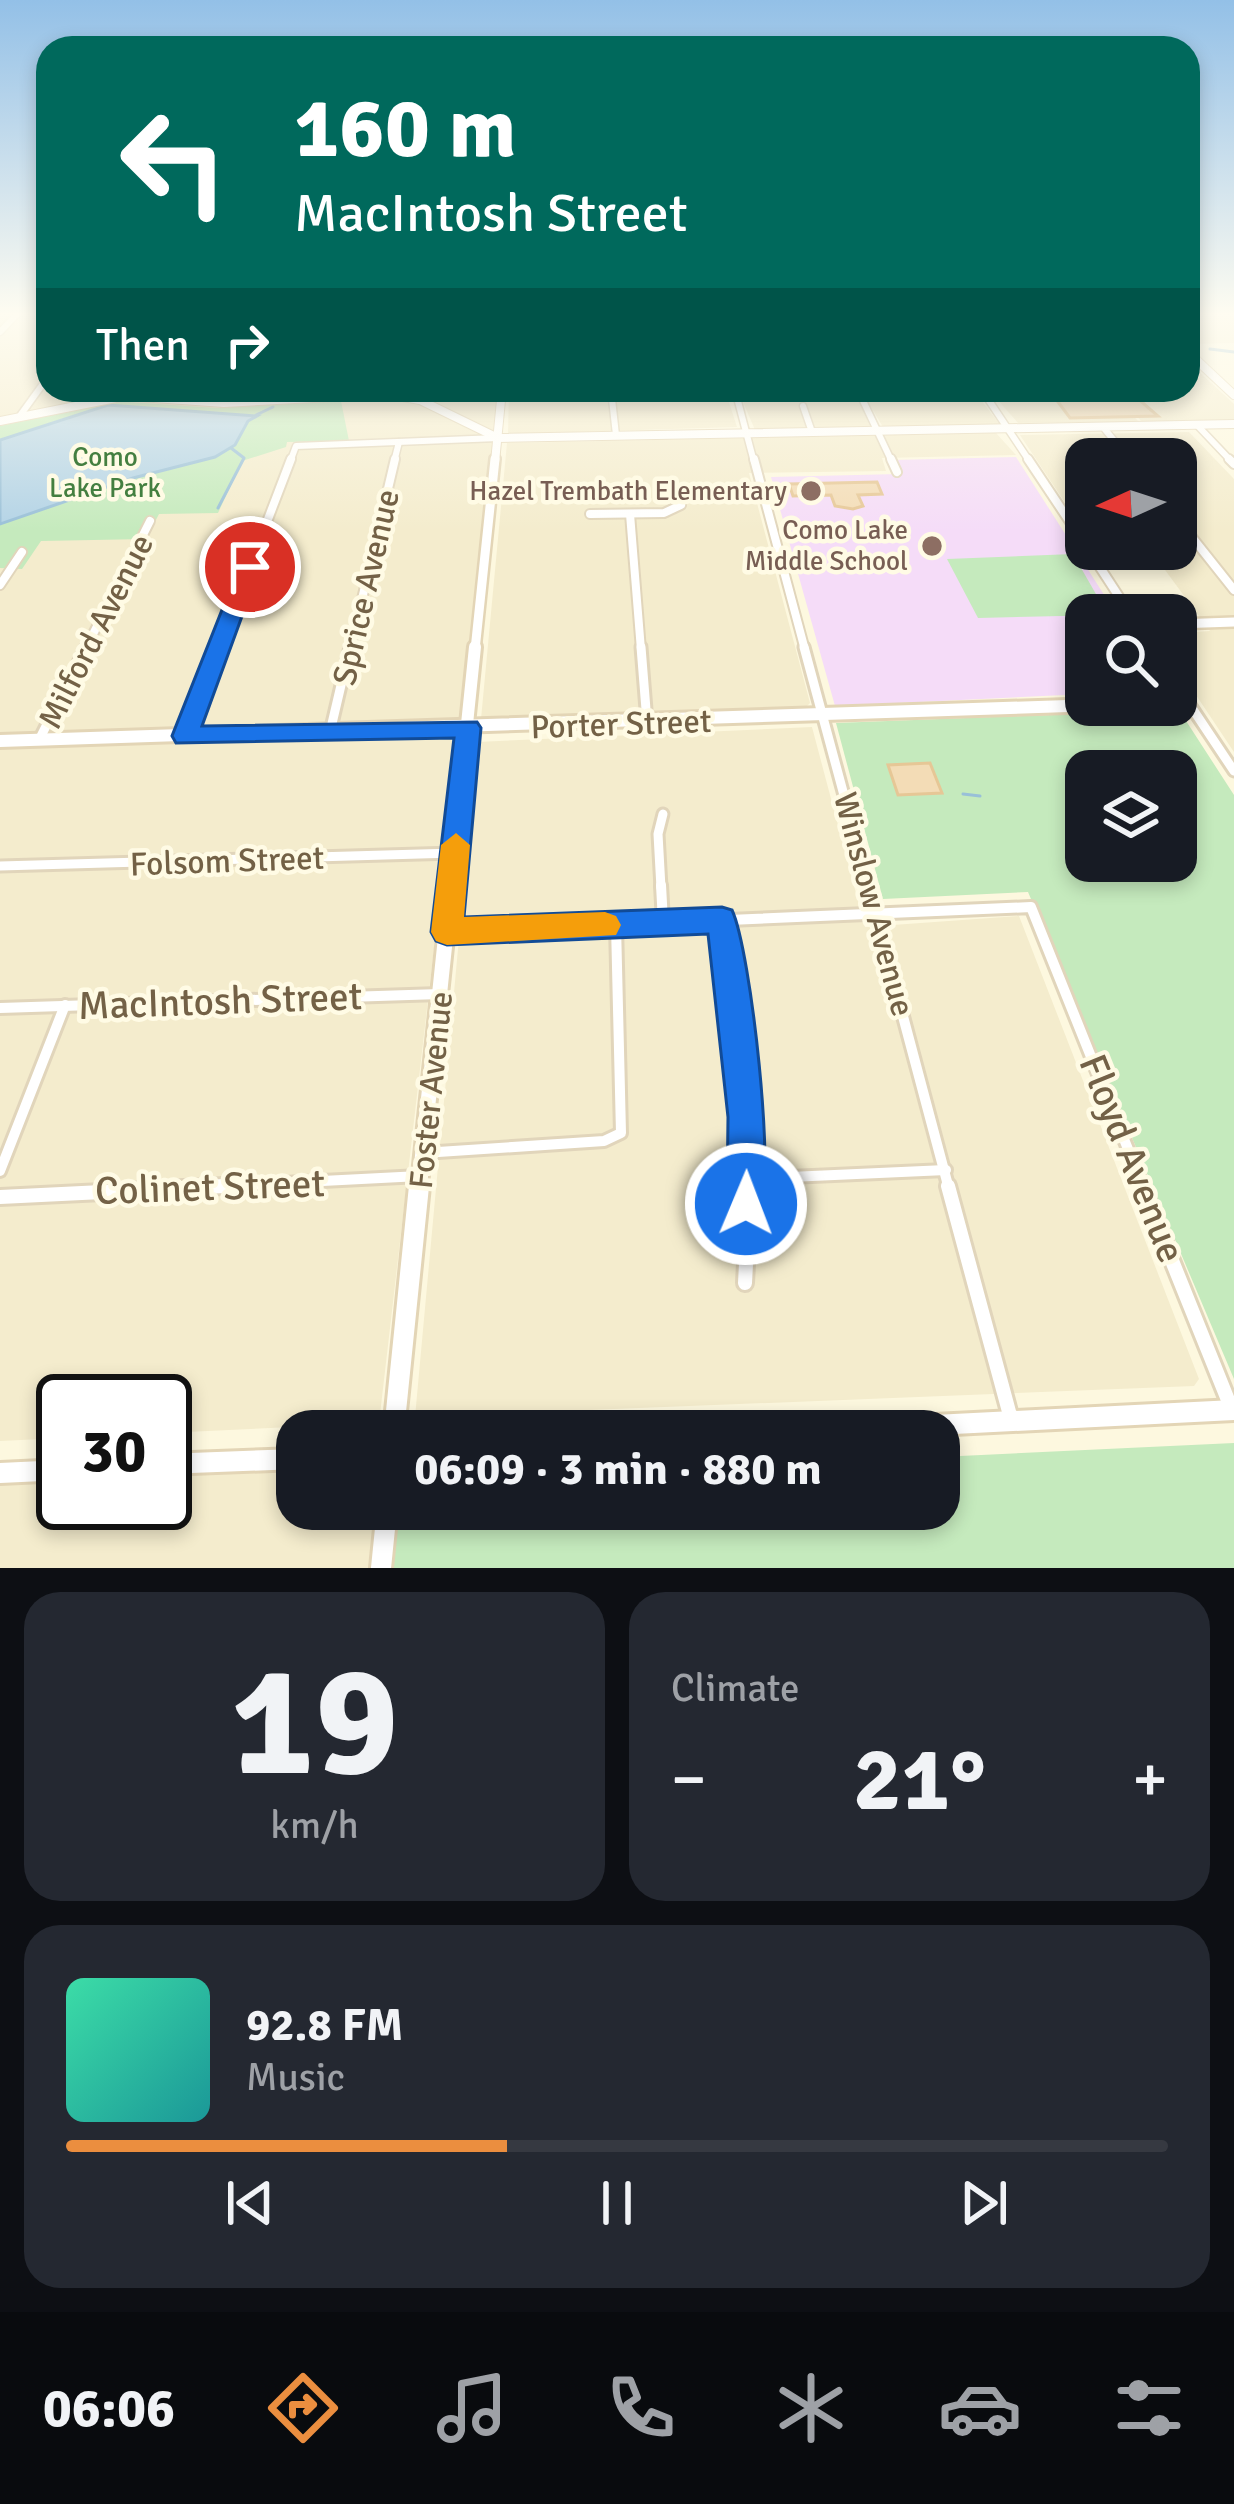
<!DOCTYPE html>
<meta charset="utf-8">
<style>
:root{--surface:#171b24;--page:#242831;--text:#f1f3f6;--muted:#9ea1a6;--line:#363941;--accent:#eb8e3f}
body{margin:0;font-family:Signika,sans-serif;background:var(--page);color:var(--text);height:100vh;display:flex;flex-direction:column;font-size:45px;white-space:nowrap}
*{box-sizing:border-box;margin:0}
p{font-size:39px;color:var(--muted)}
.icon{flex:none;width:66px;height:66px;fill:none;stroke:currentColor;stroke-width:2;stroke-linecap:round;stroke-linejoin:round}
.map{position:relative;height:1568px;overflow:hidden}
.sheet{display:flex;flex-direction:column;gap:24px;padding:24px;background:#0d0f14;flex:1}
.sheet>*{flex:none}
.guide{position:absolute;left:36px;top:36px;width:1164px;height:366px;border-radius:36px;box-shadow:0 6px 18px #0003;background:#00695c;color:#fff;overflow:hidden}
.needle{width:78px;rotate:267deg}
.buttons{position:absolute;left:1065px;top:438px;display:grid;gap:24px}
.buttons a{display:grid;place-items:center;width:132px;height:132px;border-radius:24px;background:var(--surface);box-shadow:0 6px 18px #0003;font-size:60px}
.speed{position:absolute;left:36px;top:1374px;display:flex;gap:24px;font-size:60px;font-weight:700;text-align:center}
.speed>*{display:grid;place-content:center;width:156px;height:156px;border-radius:50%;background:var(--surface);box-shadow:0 6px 18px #0003;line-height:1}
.speed .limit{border:6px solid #111;border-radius:18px;background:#fff;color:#111}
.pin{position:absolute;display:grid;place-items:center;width:102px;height:102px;color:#fff;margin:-51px;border:6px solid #fff;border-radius:50%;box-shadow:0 3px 12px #0007}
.me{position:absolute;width:132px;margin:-66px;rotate:1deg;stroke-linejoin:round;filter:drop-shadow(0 0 9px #0008)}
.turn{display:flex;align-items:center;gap:42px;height:252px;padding:0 60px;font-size:54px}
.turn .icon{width:156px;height:156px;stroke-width:2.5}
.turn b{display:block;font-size:84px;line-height:102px}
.then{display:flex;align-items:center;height:114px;padding:0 60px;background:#0003;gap:24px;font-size:45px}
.big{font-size:90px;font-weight:700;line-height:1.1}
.sheet .widget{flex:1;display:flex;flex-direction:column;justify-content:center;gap:18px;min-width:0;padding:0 42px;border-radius:36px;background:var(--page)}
.sheet .dial{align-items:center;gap:0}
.dial b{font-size:156px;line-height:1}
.song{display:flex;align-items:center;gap:36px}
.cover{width:144px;height:144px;border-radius:18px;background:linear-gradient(135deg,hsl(160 70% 55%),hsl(180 70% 35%))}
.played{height:12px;border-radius:6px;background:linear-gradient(90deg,var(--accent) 40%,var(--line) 40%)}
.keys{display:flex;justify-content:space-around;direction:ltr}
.heat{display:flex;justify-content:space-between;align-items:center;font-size:66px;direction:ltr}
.sheet .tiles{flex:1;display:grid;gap:24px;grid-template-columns:1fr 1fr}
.widget:last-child{grid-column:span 2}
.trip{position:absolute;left:276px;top:1410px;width:684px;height:120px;border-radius:36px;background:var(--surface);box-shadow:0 6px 18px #0003;font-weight:700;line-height:120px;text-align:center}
.tab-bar{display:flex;height:192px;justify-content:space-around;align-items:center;background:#090b0e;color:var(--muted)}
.tab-bar .icon{width:84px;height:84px}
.tab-bar .on{color:var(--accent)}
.tab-bar b{font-size:54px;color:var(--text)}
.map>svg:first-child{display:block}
.residential{fill:#f4eccd}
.education{fill:#f5dcf8}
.green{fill:#c5eabd;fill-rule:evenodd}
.water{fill:#b3d3e6;stroke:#99c0d8;stroke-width:3}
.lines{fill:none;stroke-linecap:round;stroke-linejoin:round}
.stream{stroke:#99c0d8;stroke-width:3}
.building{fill:#f3dcb6;stroke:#e6c796;stroke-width:3}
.street-far4-casing{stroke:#e1d5bb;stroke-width:9}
.street-far3-casing{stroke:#e1d5bb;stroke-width:12}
.street-far2-casing{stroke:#e1d5bb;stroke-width:15}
.street-far1-casing{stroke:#e1d5bb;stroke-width:16}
.street-casing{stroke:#e1d5bb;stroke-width:20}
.secondary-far4-casing{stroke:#e3d5b6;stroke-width:10}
.secondary-far3-casing{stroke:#e3d5b6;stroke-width:14}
.secondary-far2-casing{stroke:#e3d5b6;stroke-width:18}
.secondary-far1-casing{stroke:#e3d5b6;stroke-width:21}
.secondary-casing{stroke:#e3d5b6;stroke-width:26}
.street-far4{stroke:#fff;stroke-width:6}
.street-far3{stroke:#fff;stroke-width:8}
.street-far2{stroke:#fff;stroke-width:9}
.street-far1{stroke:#fff;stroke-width:10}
.street{stroke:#fff;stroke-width:14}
.secondary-far4{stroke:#fff;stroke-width:8}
.secondary-far3{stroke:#fff;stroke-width:9}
.secondary-far2{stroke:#fff;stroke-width:12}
.secondary-far1{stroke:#fff;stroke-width:15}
.secondary{stroke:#fff;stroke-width:20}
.route{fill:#1a73e8;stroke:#114b97;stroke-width:3}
.slow{fill:#f59e0b}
.education-dot{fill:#8d6e63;stroke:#fffbe5;stroke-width:4.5}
.labels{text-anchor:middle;stroke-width:9;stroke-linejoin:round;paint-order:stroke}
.far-park-label{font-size:27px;fill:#447f40;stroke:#fffbe5}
.far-education-label{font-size:27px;fill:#785e54;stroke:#fffbe5;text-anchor:end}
.street-label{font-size:33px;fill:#736146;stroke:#fffbe5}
.near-street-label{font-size:39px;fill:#736146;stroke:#fffbe5}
</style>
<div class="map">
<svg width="1234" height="1568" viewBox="0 0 1234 1568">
<rect width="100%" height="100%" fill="#fdf8df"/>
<g class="residential">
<path d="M0 312H48V390H500L465 726 0 735Z"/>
<path d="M1188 312H1234V343L1190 344Z"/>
<path d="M1188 371H1198L1234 404V421L1143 423 1113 390H1188Z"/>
<path d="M509 390H725L737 427 508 434Z"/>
<path d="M738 390H854L870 426 755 430Z"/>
<path d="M989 390H1110L1139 422 1018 423Z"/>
<path d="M974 391 1001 426 883 427 862 392Z"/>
<path d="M1189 432 1234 479V752L1176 665V633L1210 631 1154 555 1100 556 1096 549H1176V459H1086V534L1020 435Z"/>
<path d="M996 433 1016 455 882 458 886 471 749 473 810 703 805 708 481 719 507 443Z"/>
<path d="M812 727 865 927 1019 916 1199 1379 1194 1386 415 1417 477 742Z"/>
<path d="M446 735 453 742 436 931 379 1423 165 1433V1401H63V1438L0 1441V749Z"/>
<path d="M297 1463V1509H377L371 1568H0V1479L63 1474V1503H165V1466Z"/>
</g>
<path class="education" d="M1016 457 1117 615H1086V694L835 706 771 477 899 474 893 460Z"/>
<g class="green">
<path d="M114 401 217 408 341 401 349 441 287 442 286 447 242 461 218 513 159 514 146 539 41 541 22 569 0 568V426Z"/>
<path d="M1073 554 1108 615 978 618 947 559Z"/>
<path d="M1179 710 1234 795V1379L1028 892 883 899 836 723ZM1086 771H1176V861H1086Z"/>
<path d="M1234 1443V1568H393L398 1509H939V1457Z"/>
</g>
<path class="water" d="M108 405 257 416 248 421 235 445 215 457 133 478 0 524V440Z"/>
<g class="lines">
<g class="stream">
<path d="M1210 349 1234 352"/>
<path d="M298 393 306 390"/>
<path d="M256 415 273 407"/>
<path d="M218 508 244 458 231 448"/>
<path d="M963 794 980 796"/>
</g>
</g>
<g class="building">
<path d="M1049 390H1128L1158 416 1070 418Z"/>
<path d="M877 482 882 494 858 495 863 506 853 509 835 506 831 495 793 496 789 484Z"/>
<path d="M930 763 942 793 898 795 888 765Z"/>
</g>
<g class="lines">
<defs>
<g id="street-far4">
<path d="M0 332 19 312"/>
<path d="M611 390 616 435"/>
<path d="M735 390 754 462"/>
<path d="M858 390 892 462"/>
<path d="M982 390 1030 462"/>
<path d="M803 406 812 432"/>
<path d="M19 417 48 377"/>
<path d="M1197 425 1232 462"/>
<path d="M1103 427 1129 459"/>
<path d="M290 462 296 446 498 438"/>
<path d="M394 462 399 442"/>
</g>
<g id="street-far3">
<path d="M754 459 805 650"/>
<path d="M891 459 897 472"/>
<path d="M1028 459 1086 546"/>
<path d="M1229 459 1234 464"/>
<path d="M590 514 664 513 681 505"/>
<path d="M630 514 641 650"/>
<path d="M1176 517 1234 590"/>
<path d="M1088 549 1131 615"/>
<path d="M0 585 22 552"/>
<path d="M85 650 150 521"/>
<path d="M218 650 291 459"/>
<path d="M350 650 395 459"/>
</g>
<g id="street-far2">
<path d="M641 647 647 722"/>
<path d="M804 647 869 888"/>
<path d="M1188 702 1234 771"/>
<path d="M330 732 350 647"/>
<path d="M185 736 219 647"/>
<path d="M39 740 86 647"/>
<path d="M0 866 455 853"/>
<path d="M661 888 658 834 663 814"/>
</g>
<g id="street-far1">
<path d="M661 885 663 922"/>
<path d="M868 885 949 1189"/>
<path d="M722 920 750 1189"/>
<path d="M447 932 1031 907 1144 1189"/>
<path d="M0 1008 440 994"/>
<path d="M423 1153 604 1141 621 1133 616 925"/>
<path d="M0 1171 65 1005"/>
<path d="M747 1179 946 1170"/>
<path d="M165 1189 420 1176"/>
</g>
<g id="street">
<path d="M948 1186 1011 1419"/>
<path d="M1142 1186 1232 1410"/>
<path d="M0 1197 225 1186"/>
<path d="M745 1283 750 1186"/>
</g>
<g id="secondary-far4">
<path d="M1188 352 1234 395"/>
<path d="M0 421 126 396 224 403 386 394 420 400 498 438 1234 424"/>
<path d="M495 462 502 390"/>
</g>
<g id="secondary-far3">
<path d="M1176 624 1234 622"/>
<path d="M475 650 495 459"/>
</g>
<g id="secondary-far2">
<path d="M1176 683 1188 702"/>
<path d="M0 741 1098 705"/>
<path d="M450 888 475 647"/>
</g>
<path id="secondary-far1" d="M419 1189 451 885"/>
<g id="secondary">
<path d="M394 1431 419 1186"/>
<path d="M816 1431 1234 1410"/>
<path d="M165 1464 297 1459"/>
<path d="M0 1473 63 1470"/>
<path d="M381 1568 387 1509"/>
</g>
</defs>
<use href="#street-far4" class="street-far4-casing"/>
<use href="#street-far3" class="street-far3-casing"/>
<use href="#street-far2" class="street-far2-casing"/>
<use href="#street-far1" class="street-far1-casing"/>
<use href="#street" class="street-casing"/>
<use href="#secondary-far4" class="secondary-far4-casing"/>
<use href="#secondary-far3" class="secondary-far3-casing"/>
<use href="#secondary-far2" class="secondary-far2-casing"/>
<use href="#secondary-far1" class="secondary-far1-casing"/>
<use href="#secondary" class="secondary-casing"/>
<use href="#street-far4" class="street-far4"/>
<use href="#street-far3" class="street-far3"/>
<use href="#street-far2" class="street-far2"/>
<use href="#street-far1" class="street-far1"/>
<use href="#street" class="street"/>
<use href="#secondary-far4" class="secondary-far4"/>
<use href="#secondary-far3" class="secondary-far3"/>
<use href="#secondary-far2" class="secondary-far2"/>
<use href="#secondary-far1" class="secondary-far1"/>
<use href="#secondary" class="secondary"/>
</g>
<linearGradient id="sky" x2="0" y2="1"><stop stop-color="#93c0e7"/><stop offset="0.59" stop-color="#fefcf1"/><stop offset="1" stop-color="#fefcf1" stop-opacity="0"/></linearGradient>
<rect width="1234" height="532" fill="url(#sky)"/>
<path class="route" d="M250 560 260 567 202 726 477 722 481 728 464 917 722 907 732 910C751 951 776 1178 760 1217L746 1223 733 1217 727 1204 728 1117 708 934 447 945 436 941 431 932 454 738 176 743 172 736 239 567Z"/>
<path class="slow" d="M456 833 470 845 464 917 605 912 616 916 621 925 616 935 447 945 436 941 431 932 441 845Z"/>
<g class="education-dot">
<circle cx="811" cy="491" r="12"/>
<circle cx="932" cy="546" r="12"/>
</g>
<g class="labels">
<g class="far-park-label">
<text x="105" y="466">Como<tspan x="105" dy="31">Lake Park</tspan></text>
</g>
<g class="far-education-label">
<text x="787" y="500">Hazel Trembath Elementary</text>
<text x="908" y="539">Como Lake<tspan x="908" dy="31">Middle School</tspan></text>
</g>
<g class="street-label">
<text transform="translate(365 587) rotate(-77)" y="12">Sprice Avenue</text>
<text transform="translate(95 631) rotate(-63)" y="12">Milford Avenue</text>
<text transform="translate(621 723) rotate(-2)" y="12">Porter Street</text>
<text transform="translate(227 860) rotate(-2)" y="12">Folsom Street</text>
<text transform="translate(875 904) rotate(75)" y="12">Winslow Avenue</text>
<text transform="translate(430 1090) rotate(-84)" y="12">Foster Avenue</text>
</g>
<g class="near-street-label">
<text transform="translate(220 1000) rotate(-2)" y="14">MacIntosh Street</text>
<text transform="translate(1133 1158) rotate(68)" y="14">Floyd Avenue</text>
<text transform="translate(210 1186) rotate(-2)" y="14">Colinet Street</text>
</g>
</g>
</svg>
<div class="buttons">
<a><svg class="needle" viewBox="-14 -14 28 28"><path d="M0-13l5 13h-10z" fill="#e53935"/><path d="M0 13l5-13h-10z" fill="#9ea1a6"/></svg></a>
<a><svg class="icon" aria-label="search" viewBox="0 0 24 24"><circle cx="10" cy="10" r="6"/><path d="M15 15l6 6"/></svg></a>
<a><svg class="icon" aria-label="layers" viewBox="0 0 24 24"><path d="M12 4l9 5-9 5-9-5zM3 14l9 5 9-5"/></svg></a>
</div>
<div class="speed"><div class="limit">30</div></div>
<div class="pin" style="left:250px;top:567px;background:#d93025"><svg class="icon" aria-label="arrive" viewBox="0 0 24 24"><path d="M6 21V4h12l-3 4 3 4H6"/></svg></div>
<svg class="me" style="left:746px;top:1204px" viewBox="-20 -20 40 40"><circle r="17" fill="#1a73e8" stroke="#fff" stroke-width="3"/><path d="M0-11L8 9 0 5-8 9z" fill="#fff"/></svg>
<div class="trip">06:09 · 3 min · 880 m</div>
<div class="guide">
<div class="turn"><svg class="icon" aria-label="left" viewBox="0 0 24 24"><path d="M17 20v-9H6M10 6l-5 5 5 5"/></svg><div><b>160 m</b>MacIntosh Street</div></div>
<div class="then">Then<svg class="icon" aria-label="right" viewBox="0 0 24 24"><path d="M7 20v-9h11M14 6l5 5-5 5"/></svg></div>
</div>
</div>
<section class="sheet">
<div class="tiles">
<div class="widget dial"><b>19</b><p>km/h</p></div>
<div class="widget"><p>Climate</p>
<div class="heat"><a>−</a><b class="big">21°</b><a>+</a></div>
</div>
<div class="widget">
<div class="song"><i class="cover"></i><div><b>92.8 FM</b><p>Music</p></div></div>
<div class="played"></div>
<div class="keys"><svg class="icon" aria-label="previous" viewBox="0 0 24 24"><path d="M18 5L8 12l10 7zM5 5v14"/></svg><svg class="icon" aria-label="pause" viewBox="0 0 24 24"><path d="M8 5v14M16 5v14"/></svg><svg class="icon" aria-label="next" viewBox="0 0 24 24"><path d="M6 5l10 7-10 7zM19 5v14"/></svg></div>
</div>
</div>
</section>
<nav class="tab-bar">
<b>06:06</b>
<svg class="icon on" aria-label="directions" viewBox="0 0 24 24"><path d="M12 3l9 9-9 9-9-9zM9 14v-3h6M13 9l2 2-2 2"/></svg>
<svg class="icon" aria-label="music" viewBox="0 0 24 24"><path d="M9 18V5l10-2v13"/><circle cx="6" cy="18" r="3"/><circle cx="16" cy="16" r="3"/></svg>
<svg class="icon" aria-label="phone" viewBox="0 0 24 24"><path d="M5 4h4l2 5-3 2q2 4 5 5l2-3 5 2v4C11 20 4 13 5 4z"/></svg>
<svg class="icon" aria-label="climate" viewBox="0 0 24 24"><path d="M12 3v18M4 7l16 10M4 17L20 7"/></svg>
<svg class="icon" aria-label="car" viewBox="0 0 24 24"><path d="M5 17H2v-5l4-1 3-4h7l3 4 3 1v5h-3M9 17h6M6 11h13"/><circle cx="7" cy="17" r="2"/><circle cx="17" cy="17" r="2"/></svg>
<svg class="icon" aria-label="filters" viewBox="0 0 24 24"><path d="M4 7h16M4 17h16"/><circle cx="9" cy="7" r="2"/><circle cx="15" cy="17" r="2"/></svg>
</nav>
